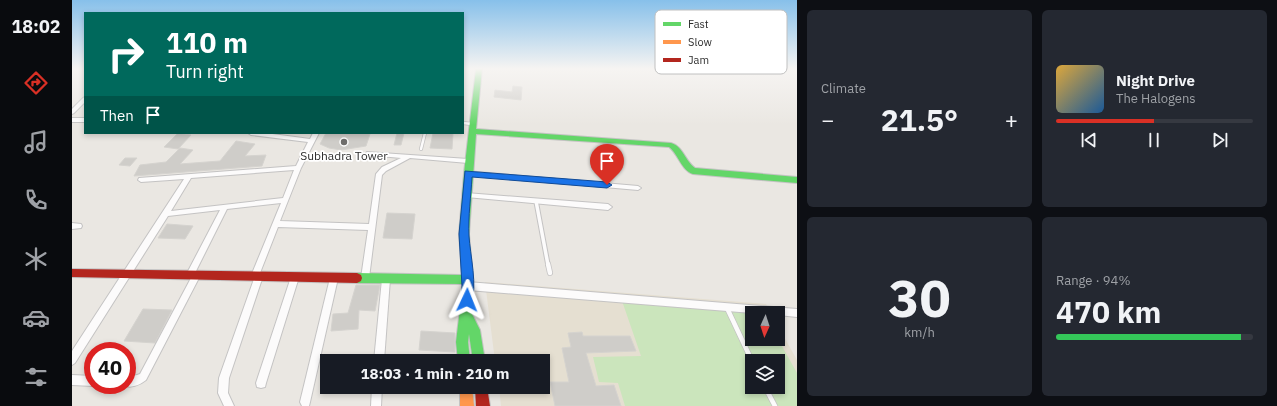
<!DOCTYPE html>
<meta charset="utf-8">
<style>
:root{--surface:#171b24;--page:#242831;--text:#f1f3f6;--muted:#9ea1a6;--line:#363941;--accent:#d93025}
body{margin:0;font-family:"IBM Plex Sans",sans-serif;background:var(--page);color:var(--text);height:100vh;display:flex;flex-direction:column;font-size:15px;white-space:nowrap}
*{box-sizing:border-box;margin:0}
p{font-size:13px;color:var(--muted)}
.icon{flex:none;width:22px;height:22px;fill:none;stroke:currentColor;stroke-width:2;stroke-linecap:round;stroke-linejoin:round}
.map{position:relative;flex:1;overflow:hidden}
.details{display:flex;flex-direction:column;gap:10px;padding:10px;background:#0d0f14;width:480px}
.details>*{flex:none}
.top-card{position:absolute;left:12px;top:12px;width:380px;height:122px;border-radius:0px;box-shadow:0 2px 6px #0003;background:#00695c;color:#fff;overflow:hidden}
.needle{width:26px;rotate:183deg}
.fabs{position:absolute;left:673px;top:306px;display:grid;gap:8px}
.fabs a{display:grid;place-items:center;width:40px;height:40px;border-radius:0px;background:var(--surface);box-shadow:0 2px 6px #0003;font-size:20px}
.speed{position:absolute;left:12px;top:342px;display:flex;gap:8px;font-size:20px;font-weight:700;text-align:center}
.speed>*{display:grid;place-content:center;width:52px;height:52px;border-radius:50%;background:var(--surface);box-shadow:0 2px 6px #0003;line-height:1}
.speed .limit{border:6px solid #d22;background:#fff;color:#111}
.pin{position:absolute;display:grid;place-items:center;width:34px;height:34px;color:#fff;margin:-41px -17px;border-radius:50% 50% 50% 0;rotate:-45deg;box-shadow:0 0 4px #0007}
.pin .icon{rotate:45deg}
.me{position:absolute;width:44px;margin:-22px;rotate:2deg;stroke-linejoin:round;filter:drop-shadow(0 0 3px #0008)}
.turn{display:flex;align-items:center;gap:14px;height:84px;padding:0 16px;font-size:18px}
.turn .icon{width:52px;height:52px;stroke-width:2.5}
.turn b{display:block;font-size:28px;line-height:34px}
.then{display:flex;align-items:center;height:38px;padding:0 16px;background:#0003;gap:8px;font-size:15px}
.big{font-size:30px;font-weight:700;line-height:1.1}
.details .tile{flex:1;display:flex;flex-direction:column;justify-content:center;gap:6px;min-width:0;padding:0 14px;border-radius:6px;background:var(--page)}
.details .dial{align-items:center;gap:0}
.dial b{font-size:52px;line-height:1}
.song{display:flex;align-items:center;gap:12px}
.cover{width:48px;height:48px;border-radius:6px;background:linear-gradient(135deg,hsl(40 70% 55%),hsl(210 70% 35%))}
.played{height:4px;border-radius:2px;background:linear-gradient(90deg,var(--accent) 50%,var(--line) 50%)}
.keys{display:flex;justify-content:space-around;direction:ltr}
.heat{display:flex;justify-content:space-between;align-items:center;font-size:22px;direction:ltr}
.charge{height:6px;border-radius:3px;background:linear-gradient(90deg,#34c759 94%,var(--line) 0)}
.details .tiles{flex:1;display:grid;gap:10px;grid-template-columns:repeat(2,1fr)}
.trip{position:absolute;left:248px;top:354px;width:230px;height:40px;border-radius:0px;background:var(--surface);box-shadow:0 2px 6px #0003;font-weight:700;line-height:40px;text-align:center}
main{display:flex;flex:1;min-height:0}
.tabs{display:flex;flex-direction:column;width:72px;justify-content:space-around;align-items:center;background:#090b0e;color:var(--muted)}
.tabs .icon{width:28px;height:28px}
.tabs .active{color:var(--accent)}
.tabs b{font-size:18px;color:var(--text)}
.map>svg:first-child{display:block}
.education{fill:#e5dfd1;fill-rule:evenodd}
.green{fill:#cbe5bc;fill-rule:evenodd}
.building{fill:#cfcdc9;stroke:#d5d3cf}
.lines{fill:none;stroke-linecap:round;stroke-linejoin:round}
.lane-far2-casing{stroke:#c4c3c3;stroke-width:4}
.lane-far1-casing{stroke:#c4c3c3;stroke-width:5.5}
.lane-casing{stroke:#c4c3c3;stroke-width:6}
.street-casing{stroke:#c4c3c3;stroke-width:2}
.fast-casing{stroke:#c4c3c3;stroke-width:2}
.slow-casing{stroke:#c4c3c3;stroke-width:2}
.jam-casing{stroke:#c4c3c3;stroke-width:2}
.lane-far2{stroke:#fcfbfb;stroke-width:2.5}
.lane-far1{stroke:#fcfbfb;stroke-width:3.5}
.lane{stroke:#fcfbfb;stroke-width:4.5}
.street{fill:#fcfbfb;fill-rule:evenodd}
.fast{fill:#63d668;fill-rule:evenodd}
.slow{fill:#ff974d;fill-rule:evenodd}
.jam{fill:#b3261e;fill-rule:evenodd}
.route{fill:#1a73e8;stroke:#114b97}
.poi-dot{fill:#6f6e6c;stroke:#fff;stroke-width:1.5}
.labels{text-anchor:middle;stroke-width:3.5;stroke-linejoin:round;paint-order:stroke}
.poi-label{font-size:12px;fill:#2d2d2d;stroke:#fff}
.key{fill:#fff;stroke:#c0c0c0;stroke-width:1}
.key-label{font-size:11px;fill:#2d2d2d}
</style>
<main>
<nav class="tabs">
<b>18:02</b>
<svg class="icon active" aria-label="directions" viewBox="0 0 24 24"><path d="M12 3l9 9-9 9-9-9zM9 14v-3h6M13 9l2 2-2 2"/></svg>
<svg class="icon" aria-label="music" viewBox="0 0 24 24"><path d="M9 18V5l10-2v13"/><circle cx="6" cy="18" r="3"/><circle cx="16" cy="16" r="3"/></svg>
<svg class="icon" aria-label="phone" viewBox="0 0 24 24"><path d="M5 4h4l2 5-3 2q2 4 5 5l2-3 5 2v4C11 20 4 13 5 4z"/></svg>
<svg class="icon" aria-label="climate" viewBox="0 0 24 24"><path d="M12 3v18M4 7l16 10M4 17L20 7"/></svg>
<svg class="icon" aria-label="car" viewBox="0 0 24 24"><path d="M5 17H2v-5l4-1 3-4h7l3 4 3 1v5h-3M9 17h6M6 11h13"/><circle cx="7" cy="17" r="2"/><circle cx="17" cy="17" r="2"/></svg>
<svg class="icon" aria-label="filters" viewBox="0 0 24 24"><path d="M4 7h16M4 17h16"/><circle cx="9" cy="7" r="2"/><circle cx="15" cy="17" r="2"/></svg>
</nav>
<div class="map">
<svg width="725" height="406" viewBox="0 0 725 406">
<rect width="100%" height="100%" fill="#eae7e2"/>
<path class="education" d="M413 282 694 304 699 313H680V339H706V326L725 360V406H429L427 387H471V361H423ZM680 361H706V387H680Z"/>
<path class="green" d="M549 298 680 313V339H706L725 373V406H553L546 383 527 382 521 357 569 356ZM680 361H706V387H680Z"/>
<g class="building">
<path d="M441 86 450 87 449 100 422 97 423 90 440 92Z"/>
<path d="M106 133 119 135 106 149 92 147Z"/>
<path d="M254 133H292L298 134 294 146 269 150 257 148 248 144Z"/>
<path d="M325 133H332L329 145H322Z"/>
<path d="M361 133H381L380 149 358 148Z"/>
<path d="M164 141 183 144 173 156 194 155 190 166 62 176 68 165 94 162 108 148 121 150 108 164 148 161Z"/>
<path d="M53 158H65L58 166 47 165Z"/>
<path d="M315 213 343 214 340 239 311 238Z"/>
<path d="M95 224 121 226 113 239 86 238Z"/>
<path d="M284 285H308L303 311 287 310 286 329 259 331 261 314 276 313Z"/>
<path d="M71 309 100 310 83 343 52 341Z"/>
<path d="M349 331 383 333V352L347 350Z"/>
<path d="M510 332 511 336H558L564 351 514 353 524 386 542 385 549 406H483L478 382H497L490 348 499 347 496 333Z"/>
</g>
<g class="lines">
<defs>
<g id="lane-far2">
<path d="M391 123 400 124"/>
<path d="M349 149 353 133"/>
</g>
<path id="lane-far1" d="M464 201 476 265"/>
<g id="lane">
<path d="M476 264 478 273"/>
<path d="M655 308 680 361"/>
<path d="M693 387 703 406"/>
</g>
<g id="street">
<path d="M13 97V102L2 113 0 114V109L11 98Z"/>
<rect x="0" y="118" width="13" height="4"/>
<path d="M176 133H193L238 139 241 133H247L229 168 208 221 297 224 304 174 310 167 329 158 297 155 294 153 295 152 396 159 399 161 396 163 338 158 314 171 310 175 297 278 296 280 293 282 290 280 289 278 296 230 206 227 188 273 191 276 157 378 156 393 162 406H152L146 393 147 378 182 279 179 276 209 203 155 209 123 273 127 274 128 276 74 380C68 385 58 389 51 385H55V377L65 375 68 374 119 278 115 277 114 275 148 210 96 216 3 363 0 365V351L112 179 69 182 66 180 67 178 224 166 236 142 179 135ZM222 170 211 198 99 211 119 178Z"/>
<path d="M394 171 566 186 569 188 566 190 396 175H394L393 173Z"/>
<path d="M392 193H394L536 204 540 207 536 210 394 197H392L391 195Z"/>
<path d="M0 223 9 224 10 226 9 228 0 229Z"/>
<path d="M223 273 226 275 227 277 194 383 193 387 189 388 185 387 184 383 219 277 220 275Z"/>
<path d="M262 274 265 276 266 278 238 402 237 406H230L228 402 258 278 259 276Z"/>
<path d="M314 275 317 276 318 279 312 361H302L310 279 311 276Z"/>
<path d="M396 282 725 309V317L706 315V313H680L396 290 393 289 392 286 393 283Z"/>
<path d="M0 375 21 376V385H23L21 386 0 385Z"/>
<path d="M300 387H310L309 406H299Z"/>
</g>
<path id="fast" d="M404 69H410L404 129 599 143C611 146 613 161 623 168L725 177V183L621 174C609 170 607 155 597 147L404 134 397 234 401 280 399 312 408 330 413 361H401L397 334 396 342 398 361H386L384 342 391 284 285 283 281 281 280 278 281 275 285 273 390 275 387 234 392 173Z"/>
<path id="slow" d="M388 387H400L402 406H388Z"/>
<g id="jam">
<path d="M0 269 285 273 289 275 290 278 289 281 285 283 0 277Z"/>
<path d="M403 387H415L418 406H404Z"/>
</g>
</defs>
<use href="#lane-far2" class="lane-far2-casing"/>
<use href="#lane-far1" class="lane-far1-casing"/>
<use href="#lane" class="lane-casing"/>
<use href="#street" class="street-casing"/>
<use href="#fast" class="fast-casing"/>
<use href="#slow" class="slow-casing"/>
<use href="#jam" class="jam-casing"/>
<use href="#lane-far2" class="lane-far2"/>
<use href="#lane-far1" class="lane-far1"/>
<use href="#lane" class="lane"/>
<use href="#street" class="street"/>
<use href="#fast" class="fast"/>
<use href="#slow" class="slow"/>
<use href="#jam" class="jam"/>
</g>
<linearGradient id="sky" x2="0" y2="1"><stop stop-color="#87c0ea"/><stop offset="0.55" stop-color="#f6f4f2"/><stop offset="1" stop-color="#f6f4f2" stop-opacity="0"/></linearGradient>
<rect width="725" height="125" fill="url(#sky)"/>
<path class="route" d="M393 171 535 182 540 185 535 188 400 177C399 196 396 216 397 236 398 254 406 287 399 304L395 305 391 304 389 300 390 286 387 234Z"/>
<circle class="poi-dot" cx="272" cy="142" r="4"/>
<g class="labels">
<g class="poi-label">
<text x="272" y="160">Subhadra Tower</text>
</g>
</g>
<rect x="583" y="10" width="132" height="64" rx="6" class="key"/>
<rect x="591" y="22" width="18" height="4" fill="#63d668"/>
<rect x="591" y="40" width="18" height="4" fill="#ff974d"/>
<rect x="591" y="58" width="18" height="4" fill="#b3261e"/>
<g class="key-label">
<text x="616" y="28">Fast</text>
<text x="616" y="46">Slow</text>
<text x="616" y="64">Jam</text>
</g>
</svg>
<div class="fabs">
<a><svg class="needle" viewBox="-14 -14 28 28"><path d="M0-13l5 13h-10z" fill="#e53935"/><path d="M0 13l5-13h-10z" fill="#9ea1a6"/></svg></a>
<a><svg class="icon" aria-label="layers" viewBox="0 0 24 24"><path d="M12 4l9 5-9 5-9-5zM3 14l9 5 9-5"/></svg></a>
</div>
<div class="speed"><div class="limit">40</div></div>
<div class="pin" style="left:535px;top:185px;background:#d93025"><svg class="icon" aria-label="arrive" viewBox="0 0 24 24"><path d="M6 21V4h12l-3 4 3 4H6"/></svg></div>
<svg class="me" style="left:395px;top:300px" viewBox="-20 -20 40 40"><path d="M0-17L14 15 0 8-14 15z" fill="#1a73e8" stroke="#fff" stroke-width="4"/></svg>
<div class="trip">18:03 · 1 min · 210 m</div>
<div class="top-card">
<div class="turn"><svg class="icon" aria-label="right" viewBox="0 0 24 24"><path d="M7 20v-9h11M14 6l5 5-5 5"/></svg><div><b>110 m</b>Turn right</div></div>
<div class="then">Then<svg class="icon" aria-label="arrive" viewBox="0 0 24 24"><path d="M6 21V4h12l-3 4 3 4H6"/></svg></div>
</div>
</div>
<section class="details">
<div class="tiles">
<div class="tile"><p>Climate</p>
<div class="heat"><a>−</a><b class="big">21.5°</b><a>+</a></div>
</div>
<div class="tile">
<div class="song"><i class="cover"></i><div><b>Night Drive</b><p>The Halogens</p></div></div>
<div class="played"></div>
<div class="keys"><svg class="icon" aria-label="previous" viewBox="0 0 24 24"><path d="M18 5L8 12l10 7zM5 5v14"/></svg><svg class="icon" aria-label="pause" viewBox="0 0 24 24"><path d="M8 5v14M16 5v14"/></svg><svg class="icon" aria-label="next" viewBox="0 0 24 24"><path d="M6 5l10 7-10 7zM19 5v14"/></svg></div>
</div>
<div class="tile dial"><b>30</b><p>km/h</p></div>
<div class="tile"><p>Range · 94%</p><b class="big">470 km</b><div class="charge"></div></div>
</div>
</section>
</main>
